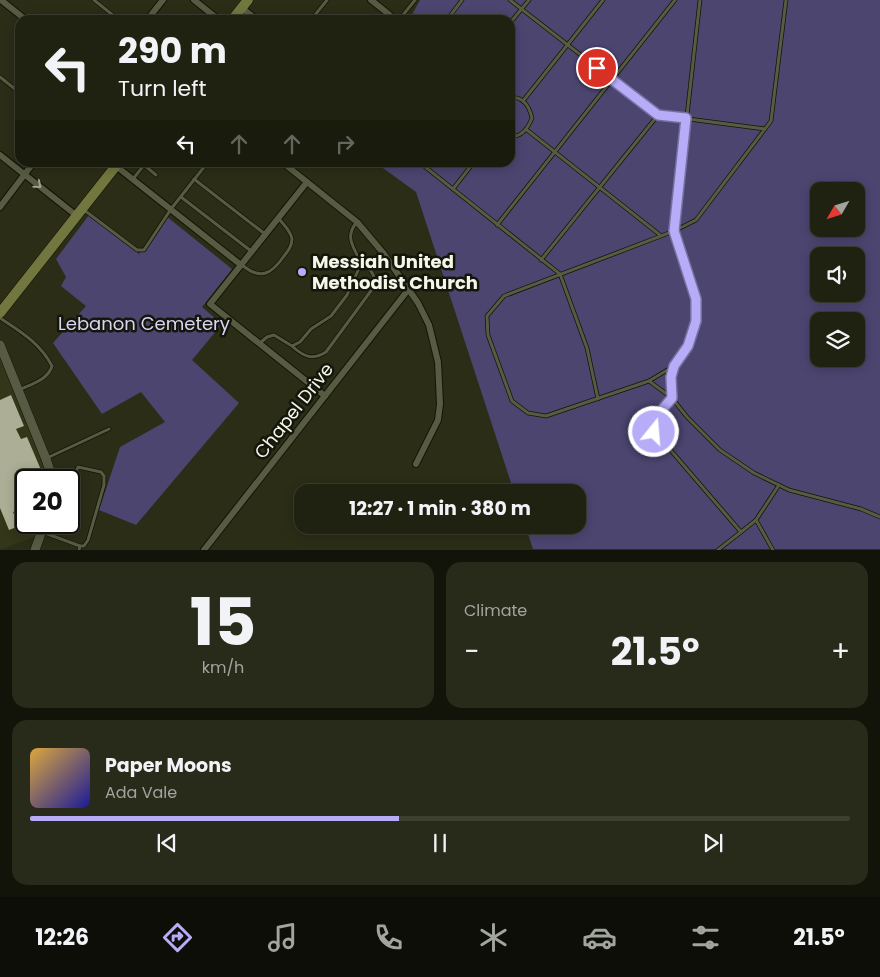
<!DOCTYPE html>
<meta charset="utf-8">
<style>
:root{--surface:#202211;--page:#282a1a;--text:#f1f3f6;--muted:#a2a49f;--line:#3d3f31;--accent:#b6acf8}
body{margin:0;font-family:Poppins,sans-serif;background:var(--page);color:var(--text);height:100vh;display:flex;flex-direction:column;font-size:19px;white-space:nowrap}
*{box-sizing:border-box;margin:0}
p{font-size:16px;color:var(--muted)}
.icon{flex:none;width:28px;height:28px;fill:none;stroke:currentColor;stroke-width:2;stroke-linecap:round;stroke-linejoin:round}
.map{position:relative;height:550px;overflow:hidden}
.sheet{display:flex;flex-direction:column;gap:12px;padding:12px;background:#121309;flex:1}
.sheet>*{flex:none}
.banner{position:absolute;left:15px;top:15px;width:500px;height:152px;border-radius:15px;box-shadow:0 2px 12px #0003,0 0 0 1px var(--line);background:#202211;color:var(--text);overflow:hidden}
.needle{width:32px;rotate:231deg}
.tools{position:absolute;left:810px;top:182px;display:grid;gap:10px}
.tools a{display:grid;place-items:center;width:55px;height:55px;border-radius:10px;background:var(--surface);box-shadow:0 2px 12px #0003,0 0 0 1px var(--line);font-size:25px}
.speed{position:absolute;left:15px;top:469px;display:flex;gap:10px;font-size:25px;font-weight:700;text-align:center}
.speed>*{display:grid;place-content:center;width:65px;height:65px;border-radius:50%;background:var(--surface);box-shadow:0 2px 12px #0003,0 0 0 1px var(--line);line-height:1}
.speed .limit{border:2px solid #111;border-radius:8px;background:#fff;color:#111}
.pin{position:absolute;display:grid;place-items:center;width:42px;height:42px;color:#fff;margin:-21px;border:2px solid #fff;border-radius:50%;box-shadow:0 1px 5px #0007}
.me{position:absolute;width:55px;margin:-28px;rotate:17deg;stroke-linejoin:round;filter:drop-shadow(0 0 4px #0008)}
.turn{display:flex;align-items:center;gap:18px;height:105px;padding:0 20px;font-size:22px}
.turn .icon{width:65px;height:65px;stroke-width:2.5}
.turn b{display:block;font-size:35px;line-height:42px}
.lanes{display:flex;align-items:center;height:48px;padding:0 20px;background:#0003;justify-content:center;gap:25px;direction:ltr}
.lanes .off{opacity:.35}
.big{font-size:38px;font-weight:700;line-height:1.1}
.sheet .tile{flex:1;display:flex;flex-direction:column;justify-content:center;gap:8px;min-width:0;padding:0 18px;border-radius:15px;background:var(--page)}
.sheet .dial{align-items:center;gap:0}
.dial b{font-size:65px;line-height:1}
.song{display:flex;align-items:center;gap:15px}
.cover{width:60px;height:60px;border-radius:8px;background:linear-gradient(135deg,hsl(40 70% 55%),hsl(240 70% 35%))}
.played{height:5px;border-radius:2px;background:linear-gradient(90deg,var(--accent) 45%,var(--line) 45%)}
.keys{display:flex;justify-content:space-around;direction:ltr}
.heat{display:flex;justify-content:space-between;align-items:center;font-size:28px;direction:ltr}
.sheet .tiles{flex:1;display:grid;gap:12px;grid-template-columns:1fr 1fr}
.tile:last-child{grid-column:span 2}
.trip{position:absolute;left:294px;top:484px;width:292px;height:50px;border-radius:15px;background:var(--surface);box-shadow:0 2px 12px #0003,0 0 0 1px var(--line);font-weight:700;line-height:50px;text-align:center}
.tab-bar{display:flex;height:80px;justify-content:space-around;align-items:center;background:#0d0e07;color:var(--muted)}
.tab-bar .icon{width:35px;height:35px}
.tab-bar .current{color:var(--accent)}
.tab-bar b{font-size:22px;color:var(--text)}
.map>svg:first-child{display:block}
.built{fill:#343619}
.green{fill:#4b4570;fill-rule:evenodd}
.building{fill:#acaf95}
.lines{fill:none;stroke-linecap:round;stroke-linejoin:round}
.service-casing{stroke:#141502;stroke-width:4.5}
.minor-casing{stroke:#141502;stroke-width:8}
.tertiary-casing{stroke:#141502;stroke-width:10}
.primary-casing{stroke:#141502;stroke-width:11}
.service{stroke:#585b43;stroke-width:3}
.minor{stroke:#585b43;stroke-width:6}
.tertiary{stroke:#585b43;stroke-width:9}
.primary{stroke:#71773e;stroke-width:10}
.oneway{stroke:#9ea18d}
.route-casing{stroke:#7670a1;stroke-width:12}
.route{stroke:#b6acf8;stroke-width:9}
.poi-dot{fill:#b6acf8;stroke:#14150b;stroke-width:2}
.labels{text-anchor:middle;stroke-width:5;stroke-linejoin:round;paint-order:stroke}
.poi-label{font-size:18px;font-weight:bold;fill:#f4f6e8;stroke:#14150b;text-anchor:start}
.park-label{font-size:18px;fill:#d9d6f4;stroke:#14150b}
.street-label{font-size:18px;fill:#f4f6e8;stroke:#14150b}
</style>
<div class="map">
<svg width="880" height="550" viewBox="0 0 880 550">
<rect width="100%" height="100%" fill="#2b2d17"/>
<path class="built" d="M0 358 48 478V480H26V522L39 523 34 537 3 549 0 550Z"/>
<g class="green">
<path d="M420 0H880V549H533L525 525H578V492H514L416 192 376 163 510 162V20H409ZM819 191H856V229H819ZM819 256H856V294H819ZM819 321H856V359H819Z"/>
<path d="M89 215 139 254 166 216 232 269 202 307 222 324 192 360 239 403 136 525 99 510 120 447 165 422 141 392 102 414 53 343 86 306 61 286 66 277 56 259Z"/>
</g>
<path class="building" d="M11 395 24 426 16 429 21 439 27 437 44 477 37 480H26V507L13 512 19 526 9 530 0 508V400Z"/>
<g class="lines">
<defs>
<g id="service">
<path d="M94 0 119 20"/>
<path d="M510 0 658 115 765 129"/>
<path d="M700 0 674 231 696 220 771 121 786 0"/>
<path d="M311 20 327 0"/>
<path d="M399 20 415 0"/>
<path d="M447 20 462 0"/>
<path d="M510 23 529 0"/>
<path d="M0 77 20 93"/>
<path d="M510 97C524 97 529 106 532 118 528 128 522 138 510 136"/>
<path d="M523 101 603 0"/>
<path d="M527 130 660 235"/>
<path d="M419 162 560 274 587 348 598 399"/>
<path d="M133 179 144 165 156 175"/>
<path d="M194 179 265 234"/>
<path d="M453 189 474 162"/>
<path d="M181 197 251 251"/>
<path d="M84 210 137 250H144L171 209 208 162"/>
<path d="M497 225 675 0"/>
<path d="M541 260 658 115"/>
<path d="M242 265C260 280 271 275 284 256 288 251 292 246 292 239 291 231 284 225 279 219"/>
<path d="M0 318C21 332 40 343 52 366 48 380 31 384 19 390"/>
<path d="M260 343 267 337 274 335 292 346 300 342 311 329 331 316 347 295 361 264C355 248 344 238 356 223"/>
<path d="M292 346C303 356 312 361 326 352L373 288C377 278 372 268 361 264"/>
<path d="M674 366 649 381 546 416 528 413 512 401 488 335 487 316 504 296 674 231 696 299V321L689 346 674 366 671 377 672 398 687 417 720 450 754 473 789 490 861 509 880 517"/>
<path d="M649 381 672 398 654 419 655 432 741 532 756 520 779 485"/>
<path d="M47 458 109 429"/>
<path d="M69 489 78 467 101 472 104 476V485L88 540 84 546H80L79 550"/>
<path d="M756 520 773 550"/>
<path d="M42 532 80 546"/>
<path d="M53 536 57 522"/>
<path d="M718 550 741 532"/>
</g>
<g id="minor">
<path d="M1 0 26 20"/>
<path d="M194 0 219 20"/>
<path d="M371 0 396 20"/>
<path d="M242 8 257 20"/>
<path d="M147 20 163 0"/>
<path d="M0 155 77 216"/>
<path d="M282 162 357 222 384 254 418 303 429 325 438 362 440 404 438 420 416 464"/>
<path d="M116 166 241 265"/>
<path d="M307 182 210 304 325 396"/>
<path d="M0 207 34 162"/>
<path d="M204 550 408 290"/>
</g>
<g id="tertiary">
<path d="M0 345 46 459 53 480"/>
<path d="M35 550 45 522"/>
</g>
<g id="primary">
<path d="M232 20 248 0"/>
<path d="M0 313 119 162"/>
</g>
</defs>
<use href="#service" class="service-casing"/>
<use href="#minor" class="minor-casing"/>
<use href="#tertiary" class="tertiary-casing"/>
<use href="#primary" class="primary-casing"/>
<use href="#service" class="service"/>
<use href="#minor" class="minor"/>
<use href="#tertiary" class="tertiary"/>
<use href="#primary" class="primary"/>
</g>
<defs><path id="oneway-chevron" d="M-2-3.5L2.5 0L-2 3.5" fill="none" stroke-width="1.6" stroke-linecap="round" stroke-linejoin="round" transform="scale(1.25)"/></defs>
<use class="oneway" href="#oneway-chevron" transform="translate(38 185) rotate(39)"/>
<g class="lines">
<defs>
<path id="route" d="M597 68 658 115 686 118 674 231 696 299V321L688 346 674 366 671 377 672 398 654 419V432"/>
</defs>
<use href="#route" class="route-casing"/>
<use href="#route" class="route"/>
</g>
<circle class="poi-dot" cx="302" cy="272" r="5"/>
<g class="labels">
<g class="poi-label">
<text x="312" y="268">Messiah United<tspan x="312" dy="21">Methodist Church</tspan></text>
</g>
<g class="park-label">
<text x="144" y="330">Lebanon Cemetery</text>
</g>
<g class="street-label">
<text transform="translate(294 411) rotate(-52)" y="6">Chapel Drive</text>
</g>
</g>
</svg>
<div class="tools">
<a><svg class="needle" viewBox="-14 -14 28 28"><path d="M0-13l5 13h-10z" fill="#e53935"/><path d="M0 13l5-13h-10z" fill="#a2a49f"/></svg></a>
<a><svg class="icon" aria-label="sound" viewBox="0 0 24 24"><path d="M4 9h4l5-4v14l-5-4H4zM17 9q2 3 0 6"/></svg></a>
<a><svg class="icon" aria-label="layers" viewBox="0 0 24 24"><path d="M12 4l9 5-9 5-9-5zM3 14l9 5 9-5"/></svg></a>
</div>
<div class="speed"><div class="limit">20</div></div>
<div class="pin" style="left:597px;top:68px;background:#d93025"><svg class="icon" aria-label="arrive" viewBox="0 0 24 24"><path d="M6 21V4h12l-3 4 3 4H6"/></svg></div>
<svg class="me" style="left:654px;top:432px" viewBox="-20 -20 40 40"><circle r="17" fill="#b6acf8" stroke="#fff" stroke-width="3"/><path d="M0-11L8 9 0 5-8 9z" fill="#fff"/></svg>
<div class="trip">12:27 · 1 min · 380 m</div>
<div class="banner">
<div class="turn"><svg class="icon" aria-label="left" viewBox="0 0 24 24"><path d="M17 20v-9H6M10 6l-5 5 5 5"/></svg><div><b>290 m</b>Turn left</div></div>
<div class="lanes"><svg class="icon" aria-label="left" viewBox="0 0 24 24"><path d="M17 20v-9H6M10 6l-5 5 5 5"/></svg><svg class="icon off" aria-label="ahead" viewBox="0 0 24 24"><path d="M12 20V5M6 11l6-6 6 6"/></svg><svg class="icon off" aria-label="ahead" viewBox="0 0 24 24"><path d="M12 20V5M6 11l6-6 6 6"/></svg><svg class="icon off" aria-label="right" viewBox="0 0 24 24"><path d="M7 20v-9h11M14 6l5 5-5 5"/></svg></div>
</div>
</div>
<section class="sheet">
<div class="tiles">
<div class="tile dial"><b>15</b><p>km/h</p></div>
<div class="tile"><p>Climate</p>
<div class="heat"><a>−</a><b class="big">21.5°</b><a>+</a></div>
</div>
<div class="tile">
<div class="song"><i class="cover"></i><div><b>Paper Moons</b><p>Ada Vale</p></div></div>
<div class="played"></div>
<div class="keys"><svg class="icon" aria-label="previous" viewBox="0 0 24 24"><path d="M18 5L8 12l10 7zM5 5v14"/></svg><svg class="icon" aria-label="pause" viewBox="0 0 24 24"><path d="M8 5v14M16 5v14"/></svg><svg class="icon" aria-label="next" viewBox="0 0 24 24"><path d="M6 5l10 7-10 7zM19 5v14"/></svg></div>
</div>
</div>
</section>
<nav class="tab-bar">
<b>12:26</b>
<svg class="icon current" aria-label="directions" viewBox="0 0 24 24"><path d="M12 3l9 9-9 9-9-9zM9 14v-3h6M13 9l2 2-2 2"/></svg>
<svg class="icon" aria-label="music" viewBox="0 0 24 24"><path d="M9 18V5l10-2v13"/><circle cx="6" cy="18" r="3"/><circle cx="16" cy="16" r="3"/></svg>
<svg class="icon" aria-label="phone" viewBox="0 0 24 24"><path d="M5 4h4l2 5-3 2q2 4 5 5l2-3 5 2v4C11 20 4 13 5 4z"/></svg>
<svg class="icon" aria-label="climate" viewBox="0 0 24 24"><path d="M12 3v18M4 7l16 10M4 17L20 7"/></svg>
<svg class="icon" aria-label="car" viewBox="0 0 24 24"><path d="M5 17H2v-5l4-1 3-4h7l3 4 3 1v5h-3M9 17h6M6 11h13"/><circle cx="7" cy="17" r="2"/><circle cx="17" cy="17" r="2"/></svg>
<svg class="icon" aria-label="filters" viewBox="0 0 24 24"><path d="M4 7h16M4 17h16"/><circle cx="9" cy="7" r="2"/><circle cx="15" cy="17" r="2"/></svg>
<b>21.5°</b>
</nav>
